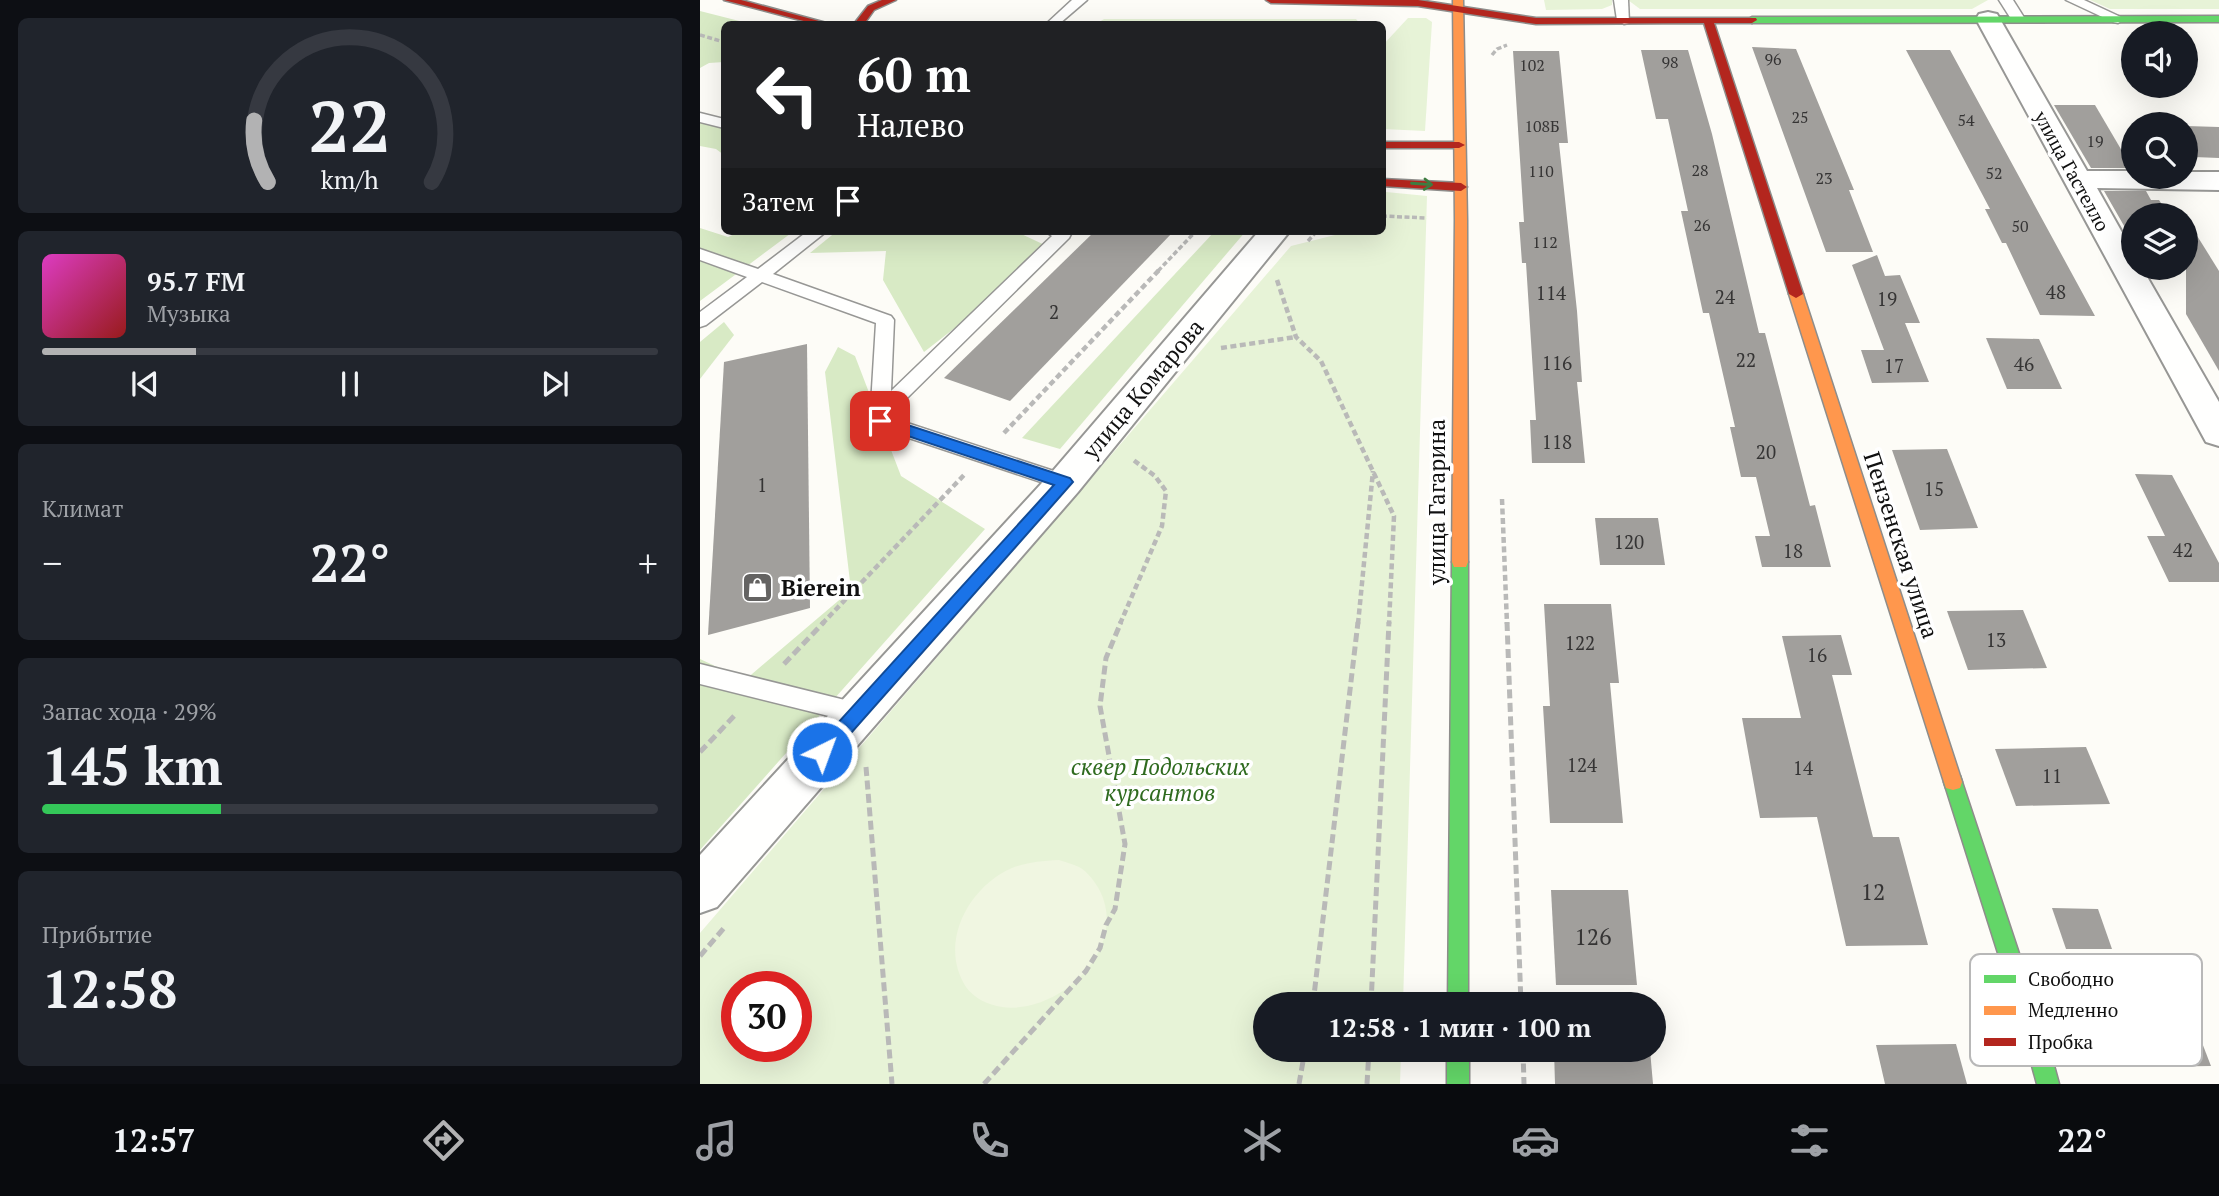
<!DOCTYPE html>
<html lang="ru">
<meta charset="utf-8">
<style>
:root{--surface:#171b24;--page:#20242c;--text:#f1f3f6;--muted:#9ea1a6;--line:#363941;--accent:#b2b2b3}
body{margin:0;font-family:"PT Serif",serif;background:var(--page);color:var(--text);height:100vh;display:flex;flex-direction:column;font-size:26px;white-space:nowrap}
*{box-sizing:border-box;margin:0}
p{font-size:23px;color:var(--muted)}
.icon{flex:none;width:38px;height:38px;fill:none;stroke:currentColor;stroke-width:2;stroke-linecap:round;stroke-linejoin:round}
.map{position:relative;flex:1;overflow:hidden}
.drawer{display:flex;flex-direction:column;gap:18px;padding:18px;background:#0d0f14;width:700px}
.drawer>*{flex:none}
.hud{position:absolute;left:21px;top:21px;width:665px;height:214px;border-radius:10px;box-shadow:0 7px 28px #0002;background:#202124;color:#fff;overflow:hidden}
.fabs{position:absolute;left:1421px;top:21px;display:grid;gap:14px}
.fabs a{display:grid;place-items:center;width:77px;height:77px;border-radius:50%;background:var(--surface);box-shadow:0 7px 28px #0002;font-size:35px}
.speed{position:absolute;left:21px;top:971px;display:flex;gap:14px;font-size:35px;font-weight:700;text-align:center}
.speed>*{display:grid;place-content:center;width:91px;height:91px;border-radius:50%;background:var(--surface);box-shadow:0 7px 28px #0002;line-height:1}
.speed .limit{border:10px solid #d22;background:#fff;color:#111}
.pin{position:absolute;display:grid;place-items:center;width:60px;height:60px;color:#fff;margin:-30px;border-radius:14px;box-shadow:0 4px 10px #0006}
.me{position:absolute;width:77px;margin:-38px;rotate:42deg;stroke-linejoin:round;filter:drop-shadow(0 0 5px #0008)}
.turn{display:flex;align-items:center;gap:24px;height:147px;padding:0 21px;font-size:32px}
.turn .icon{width:91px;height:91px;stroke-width:2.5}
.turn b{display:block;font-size:49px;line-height:60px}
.then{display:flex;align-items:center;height:66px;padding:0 21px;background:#0003;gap:14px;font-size:26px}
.big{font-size:52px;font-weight:800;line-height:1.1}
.drawer .widget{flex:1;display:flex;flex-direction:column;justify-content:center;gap:10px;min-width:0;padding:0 24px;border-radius:10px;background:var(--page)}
.drawer .dial{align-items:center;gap:0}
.dial svg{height:182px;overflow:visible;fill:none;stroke:var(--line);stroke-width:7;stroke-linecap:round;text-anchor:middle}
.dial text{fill:var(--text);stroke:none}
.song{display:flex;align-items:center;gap:21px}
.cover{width:84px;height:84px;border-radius:10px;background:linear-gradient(135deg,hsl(310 70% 55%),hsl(0 70% 35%))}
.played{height:7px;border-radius:4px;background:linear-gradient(90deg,var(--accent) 25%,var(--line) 25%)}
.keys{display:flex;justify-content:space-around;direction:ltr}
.heat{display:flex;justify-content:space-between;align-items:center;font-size:38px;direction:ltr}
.charge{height:10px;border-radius:5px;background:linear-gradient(90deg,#34c759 29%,var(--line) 0)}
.trip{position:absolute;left:553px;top:992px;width:413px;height:70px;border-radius:35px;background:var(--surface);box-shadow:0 7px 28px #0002;font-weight:800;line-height:70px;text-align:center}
.tabs{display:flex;height:112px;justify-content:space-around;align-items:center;background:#090b0e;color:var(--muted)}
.tabs .icon{width:49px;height:49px}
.tabs .on{color:var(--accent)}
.tabs b{font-size:32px;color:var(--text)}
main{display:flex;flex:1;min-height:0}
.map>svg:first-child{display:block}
.green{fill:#e7f3d7;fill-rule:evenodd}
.forest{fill:#d8eac5}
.pitch{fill:#f0f6e1}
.building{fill:#a19f9c}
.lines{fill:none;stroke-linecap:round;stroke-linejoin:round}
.lane-casing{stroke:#979795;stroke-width:3}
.street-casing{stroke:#979795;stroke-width:4}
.fast-casing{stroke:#8e8d8b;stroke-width:3}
.slow-casing{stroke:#8e8d8b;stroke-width:3}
.jam-casing{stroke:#8e8d8b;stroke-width:3}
.path-far2{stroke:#b9b9b8;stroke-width:3.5;stroke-dasharray:5 2.5;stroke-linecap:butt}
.path-far1{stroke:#b9b9b8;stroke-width:4.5;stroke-dasharray:6 3.5;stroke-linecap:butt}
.path{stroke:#b9b9b8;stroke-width:5;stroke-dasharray:9 4.5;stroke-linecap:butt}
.lane{fill:#fffffe;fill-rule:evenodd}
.street{fill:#fffffe;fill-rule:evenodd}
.fast{fill:#63d668;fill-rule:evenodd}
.slow{fill:#ff974d;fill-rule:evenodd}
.jam{fill:#b3261e;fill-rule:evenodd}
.oneway{stroke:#3e7d41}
.route{fill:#1a73e8;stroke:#114b97;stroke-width:2}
.labels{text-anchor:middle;stroke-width:7;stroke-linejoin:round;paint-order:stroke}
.far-number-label{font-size:16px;fill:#353434}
.far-street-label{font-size:19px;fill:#111;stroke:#fff}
.number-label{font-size:19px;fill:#353434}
.street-label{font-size:23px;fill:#111;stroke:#fff}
.poi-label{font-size:23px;font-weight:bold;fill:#111;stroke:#fff;text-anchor:start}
.park-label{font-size:23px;font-style:italic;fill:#2f6b1f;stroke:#fff}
.near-number-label{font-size:23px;fill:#353434}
.key{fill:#fff;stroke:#b8b8b8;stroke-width:2}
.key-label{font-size:19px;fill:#111}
</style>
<main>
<section class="drawer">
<div class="widget dial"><svg viewBox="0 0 100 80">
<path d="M14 69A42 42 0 1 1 86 69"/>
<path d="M14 69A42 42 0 0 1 8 42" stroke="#b2b2b3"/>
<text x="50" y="56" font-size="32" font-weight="700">22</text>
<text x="50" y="72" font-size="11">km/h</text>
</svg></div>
<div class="widget">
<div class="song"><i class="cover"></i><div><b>95.7 FM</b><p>Музыка</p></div></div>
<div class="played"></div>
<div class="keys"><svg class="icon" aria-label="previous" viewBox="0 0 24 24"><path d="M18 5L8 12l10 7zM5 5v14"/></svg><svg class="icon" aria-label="pause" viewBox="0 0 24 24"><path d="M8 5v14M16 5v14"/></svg><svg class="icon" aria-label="next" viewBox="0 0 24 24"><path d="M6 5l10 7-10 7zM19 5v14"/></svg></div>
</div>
<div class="widget"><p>Климат</p>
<div class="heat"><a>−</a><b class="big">22°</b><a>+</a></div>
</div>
<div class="widget"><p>Запас хода · 29%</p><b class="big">145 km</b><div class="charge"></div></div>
<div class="widget"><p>Прибытие</p><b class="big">12:58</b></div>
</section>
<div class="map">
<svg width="1519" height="1084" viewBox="0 0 1519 1084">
<rect width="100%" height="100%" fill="#fdfcf7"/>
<g class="green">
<path d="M844 0H912V5L902 9 846 10Z"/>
<path d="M928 0H1288L1272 9H940Z"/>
<path d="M1390 0H1519V9H1410Z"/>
<path d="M708 18H726L732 22 725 131 683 129V45Z"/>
<path d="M404 19H656L660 24H396Z"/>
<path d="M686 192 727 196 703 1004H565V1050H701L700 1084H0V933L591 246 651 231H682L683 196ZM37 987H96V1046H37Z"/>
</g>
<g class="forest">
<path d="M0 11 51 24H24V62L9 63 0 68Z"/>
<path d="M0 117 24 124V155L16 149 0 146Z"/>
<path d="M0 228 28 237 42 231H94L0 301Z"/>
<path d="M137 231H315L349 247 283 306 224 352 183 280 186 251 110 253Z"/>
<path d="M515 231H546L360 449 322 438Z"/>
<path d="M24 322 34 335 0 379V342Z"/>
<path d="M138 347 155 356 201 476 285 529 0 850V659L45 680 151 590 125 372Z"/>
</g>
<path class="pitch" d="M359 860C365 862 373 864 379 867 388 872 395 882 400 891 429 949 359 1015 302 1007 288 1005 274 998 266 987 238 944 268 887 312 868 327 862 342 861 359 860Z"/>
<g class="building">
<path d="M1052 47 1096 49 1154 190H1149L1173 252H1126Z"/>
<path d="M941 50H988L1012 134 1059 333H1065L1110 506 1115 505 1131 567H1062L1055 536H1070L1056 477H1041L1030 427H1035L1009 313H1003L981 211H988L968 119H956Z"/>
<path d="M1206 50H1250L1395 316 1340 315 1306 243H1302L1285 209H1290Z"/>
<path d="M813 51H859L868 143H859L877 311 882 382H877L885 463H832L830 420H836L826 263H822L819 222H824Z"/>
<path d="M1354 105H1395L1432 168H1391Z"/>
<path d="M1486 126 1519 127V158L1494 157 1486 145Z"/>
<path d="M1404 191H1446L1451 200H1459L1469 215H1433V238H1431Z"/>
<path d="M1486 218 1519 271V371L1486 314Z"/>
<path d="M395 231H474L310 401 244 378Z"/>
<path d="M1177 255 1185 276 1200 275 1220 323H1205L1229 382 1172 383 1161 350H1184L1152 265Z"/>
<path d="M1286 338 1339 339 1362 389H1307Z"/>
<path d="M107 344 110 608 8 635 24 362Z"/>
<path d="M1247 449 1278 528 1220 530 1192 450Z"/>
<path d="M1435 474 1472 475 1519 563V582H1469L1447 536H1465Z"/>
<path d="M895 518H958L965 565H900Z"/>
<path d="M844 604H911L919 683H910L923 823H850L843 706H850Z"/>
<path d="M1323 610 1347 668 1268 670 1247 611Z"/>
<path d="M1141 635 1152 675H1132L1173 837H1199L1228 945 1146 946 1117 817 1060 818 1042 718H1101L1082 636Z"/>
<path d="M1386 747 1410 804 1316 806 1295 749Z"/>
<path d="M851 890H928L937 985H856Z"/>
<path d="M1352 908 1398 909 1412 949H1366Z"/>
<path d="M1418 1003 1487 1004 1511 1066 1440 1067Z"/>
<path d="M1256 1044 1267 1084H1185L1176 1045Z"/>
<path d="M854 1050H950L953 1084H855Z"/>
</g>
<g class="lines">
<defs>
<g id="lane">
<path d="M372 0H387L359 24H346Z"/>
<path d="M914 0H928L929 23 924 24 917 20Z"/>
<path d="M1299 0H1313L1325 19 1323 22H1313Z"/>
<path d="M1366 0H1384L1425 19 1418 23 1413 22Z"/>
<path d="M0 113 24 119V128L0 122Z"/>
<path d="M108 231H127L73 274 191 316 194 320 191 391 352 236 345 231H369L371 234 369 238 203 402 192 418 372 477 375 482 372 487 365 490 173 426 170 421 176 323 62 282 6 325 0 327V312L47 277 0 260V249L58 269Z"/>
<path d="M0 664 157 703 165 706 169 713 165 720 157 723 0 684Z"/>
</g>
<g id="street">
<path d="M1288 12 1297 14 1300 19 1387 171H1433V177H1486V172H1519V190L1397 188 1433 252V268H1442L1519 402V446L1506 442 1276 19 1279 14Z"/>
<path d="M559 231H590L378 492 17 907 0 913V855L352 472Z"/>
</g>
<g id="fast">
<path d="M1519 16V22L1052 23 1047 20 1052 17Z"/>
<path d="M760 556 766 557 768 562V1004H748L752 562 754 557Z"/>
<path d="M1253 774 1260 776 1262 782 1344 1029 1359 1084H1337L1322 1029 1244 782 1246 776Z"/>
<rect x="747" y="1050" width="22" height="34"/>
</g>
<g id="slow">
<path d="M753 0H763L767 220 768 562 766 567H754L752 562 755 220Z"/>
<path d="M1096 290 1103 294 1262 782 1260 788 1253 790 1246 788 1244 782 1089 294Z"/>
</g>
<g id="jam">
<path d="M24 0H41L130 24H115Z"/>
<path d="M182 0H196L174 10 164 24H154L168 6Z"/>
<path d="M566 0H718L836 18H1056L1057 20 1052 23H1014L1103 294 1096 298 1089 294 1004 23 836 24 718 6 571 3Z"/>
<path d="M682 142H759L765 145 759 148H682Z"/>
<path d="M682 179 761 183 767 187 761 191 682 186Z"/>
</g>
</defs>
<use href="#lane" class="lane-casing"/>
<use href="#street" class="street-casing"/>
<use href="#fast" class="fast-casing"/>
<use href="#slow" class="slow-casing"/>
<use href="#jam" class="jam-casing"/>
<g class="path-far2">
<path d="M0 35 24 42"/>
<path d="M792 55 797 49 807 45"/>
<path d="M682 216 727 218"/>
<path d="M608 241 617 231"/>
<path d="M458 271 496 231"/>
</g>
<g class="path-far1">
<path d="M577 280 596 337 621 361 694 516 689 624"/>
<path d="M521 348 596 337"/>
<path d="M304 433 460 269"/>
<path d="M802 499 807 624"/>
<path d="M122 624 264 475"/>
<path d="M420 624 462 526 466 491 455 476 432 459"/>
<path d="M658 624 673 471"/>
</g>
<g class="path">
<path d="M807 622 821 1004"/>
<path d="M84 664 124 622"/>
<path d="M0 752 37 713"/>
<path d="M166 767 192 1084"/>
<path d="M0 956 24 928"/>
<path d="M613 1004 658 622"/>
<path d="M671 1004 689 622"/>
<path d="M823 1050 824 1084"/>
<path d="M284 1084 386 971 400 948 406 925 415 909 425 844 400 706 406 658 421 622"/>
<path d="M599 1084 605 1050"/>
<path d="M667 1084 669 1050"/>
</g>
<use href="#lane" class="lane"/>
<use href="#street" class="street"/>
<use href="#fast" class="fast"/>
<use href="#slow" class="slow"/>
<use href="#jam" class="jam"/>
</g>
<defs><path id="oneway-shaft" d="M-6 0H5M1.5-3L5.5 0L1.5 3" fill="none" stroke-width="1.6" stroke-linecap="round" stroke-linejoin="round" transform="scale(1.75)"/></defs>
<use class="oneway" href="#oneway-shaft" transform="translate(722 184) rotate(4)"/>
<path class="route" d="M180 416 370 478 373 482 129 758 122 761 116 758 113 752 116 747 354 485 175 425 173 421Z"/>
<defs>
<symbol id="shop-square" viewBox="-11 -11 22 22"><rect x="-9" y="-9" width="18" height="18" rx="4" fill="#646362" stroke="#fff"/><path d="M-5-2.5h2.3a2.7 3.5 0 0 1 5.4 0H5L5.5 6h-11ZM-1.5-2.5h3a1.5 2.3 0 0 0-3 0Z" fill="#fff"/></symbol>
</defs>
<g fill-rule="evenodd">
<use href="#shop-square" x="40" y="570" width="35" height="35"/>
</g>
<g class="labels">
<g class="far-number-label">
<text x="1073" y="65">96</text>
<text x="970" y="68">98</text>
<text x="832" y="71">102</text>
<text x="1100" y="123">25</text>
<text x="1266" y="126">54</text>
<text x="842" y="132">108Б</text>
<text x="1395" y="147">19</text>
<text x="1000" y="176">28</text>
<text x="841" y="177">110</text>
<text x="1294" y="179">52</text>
<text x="1124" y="184">23</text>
<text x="1002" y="231">26</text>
<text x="1320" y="232">50</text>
<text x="845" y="248">112</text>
</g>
<g class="far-street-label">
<text transform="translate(1372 171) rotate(61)" y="7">улица Гастелло</text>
</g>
<g class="number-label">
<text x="1356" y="299">48</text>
<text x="851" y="300">114</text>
<text x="1025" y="304">24</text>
<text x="1187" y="306">19</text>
<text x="354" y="319">2</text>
<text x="1046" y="367">22</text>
<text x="857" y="370">116</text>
<text x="1324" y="371">46</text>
<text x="1194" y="373">17</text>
<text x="857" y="449">118</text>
<text x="1066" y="459">20</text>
<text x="62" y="492">1</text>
<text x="1234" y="496">15</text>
<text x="929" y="549">120</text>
<text x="1483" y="557">42</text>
<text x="1093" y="558">18</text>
<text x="1296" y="647">13</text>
<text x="880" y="650">122</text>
<text x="1117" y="662">16</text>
<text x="882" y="772">124</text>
<text x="1103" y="775">14</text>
<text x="1352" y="783">11</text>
</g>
<g class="street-label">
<text transform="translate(443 389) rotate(-50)" y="8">улица Комарова</text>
<text transform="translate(737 502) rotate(-90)" y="8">улица Гагарина</text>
<text transform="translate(1201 545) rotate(72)" y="8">Пензенская улица</text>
</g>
<g class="poi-label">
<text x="81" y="596">Bierein</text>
</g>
<g class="park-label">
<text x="460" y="775">сквер Подольских<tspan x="460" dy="26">курсантов</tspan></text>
</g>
<g class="near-number-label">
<text x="1173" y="900">12</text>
<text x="893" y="945">126</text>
</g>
</g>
<rect x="1270" y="954" width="232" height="112" rx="10" class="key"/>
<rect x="1284" y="975" width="32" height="8" fill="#63d668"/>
<rect x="1284" y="1006" width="32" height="9" fill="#ff974d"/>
<rect x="1284" y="1038" width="32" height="8" fill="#b3261e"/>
<g class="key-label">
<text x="1328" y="986">Свободно</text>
<text x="1328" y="1017">Медленно</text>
<text x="1328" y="1049">Пробка</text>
</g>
</svg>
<div class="fabs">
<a><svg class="icon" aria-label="sound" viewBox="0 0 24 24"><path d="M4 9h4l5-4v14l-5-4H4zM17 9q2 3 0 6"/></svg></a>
<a><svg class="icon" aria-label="search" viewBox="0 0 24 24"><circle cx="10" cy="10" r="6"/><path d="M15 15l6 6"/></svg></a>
<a><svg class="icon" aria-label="layers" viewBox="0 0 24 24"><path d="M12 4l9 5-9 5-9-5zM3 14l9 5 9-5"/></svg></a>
</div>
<div class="speed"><div class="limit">30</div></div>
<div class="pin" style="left:180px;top:421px;background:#d93025"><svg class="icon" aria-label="arrive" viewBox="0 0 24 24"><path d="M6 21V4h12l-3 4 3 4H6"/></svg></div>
<svg class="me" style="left:122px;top:752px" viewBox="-20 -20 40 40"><circle r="17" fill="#1a73e8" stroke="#fff" stroke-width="3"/><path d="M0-11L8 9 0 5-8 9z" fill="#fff"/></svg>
<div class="trip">12:58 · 1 мин · 100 m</div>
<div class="hud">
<div class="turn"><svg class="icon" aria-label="left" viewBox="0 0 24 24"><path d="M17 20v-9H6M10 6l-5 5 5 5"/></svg><div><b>60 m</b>Налево</div></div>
<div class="then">Затем<svg class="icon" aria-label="arrive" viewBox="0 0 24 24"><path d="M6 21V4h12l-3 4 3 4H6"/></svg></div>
</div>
</div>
</main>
<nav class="tabs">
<b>12:57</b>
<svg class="icon on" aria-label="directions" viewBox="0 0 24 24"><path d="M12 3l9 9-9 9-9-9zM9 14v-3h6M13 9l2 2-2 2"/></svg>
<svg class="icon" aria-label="music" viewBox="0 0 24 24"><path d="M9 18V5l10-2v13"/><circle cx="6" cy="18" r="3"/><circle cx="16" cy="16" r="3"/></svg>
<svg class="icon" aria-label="phone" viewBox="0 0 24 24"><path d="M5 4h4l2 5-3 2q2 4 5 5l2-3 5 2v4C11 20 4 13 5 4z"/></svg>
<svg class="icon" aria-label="climate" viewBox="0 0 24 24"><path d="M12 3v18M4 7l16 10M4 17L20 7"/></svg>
<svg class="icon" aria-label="car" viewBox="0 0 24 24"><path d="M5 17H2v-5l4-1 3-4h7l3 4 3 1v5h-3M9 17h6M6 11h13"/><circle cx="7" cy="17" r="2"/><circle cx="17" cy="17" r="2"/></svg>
<svg class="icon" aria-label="filters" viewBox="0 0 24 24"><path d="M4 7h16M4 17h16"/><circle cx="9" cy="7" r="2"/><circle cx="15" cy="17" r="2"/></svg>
<b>22°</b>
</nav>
